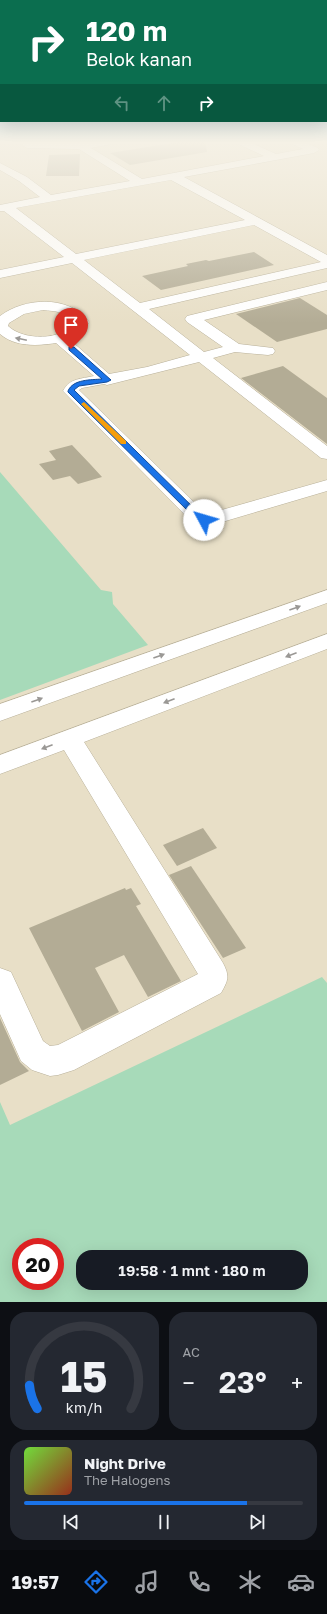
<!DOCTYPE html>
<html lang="id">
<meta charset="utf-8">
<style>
:root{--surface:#171b24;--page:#242831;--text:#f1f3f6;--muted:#9ea1a6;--line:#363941;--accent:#1a73e8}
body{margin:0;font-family:"Golos Text",sans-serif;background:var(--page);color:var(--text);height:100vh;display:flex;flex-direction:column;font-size:15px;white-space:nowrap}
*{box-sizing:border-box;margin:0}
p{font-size:13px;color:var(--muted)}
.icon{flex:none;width:22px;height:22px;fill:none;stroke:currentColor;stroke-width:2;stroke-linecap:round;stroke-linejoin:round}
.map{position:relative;height:1302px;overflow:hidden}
.details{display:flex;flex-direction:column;gap:10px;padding:10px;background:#0d0f14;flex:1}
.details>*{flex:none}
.hud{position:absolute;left:0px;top:0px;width:327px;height:122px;box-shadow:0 4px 16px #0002;background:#0b6e4f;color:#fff;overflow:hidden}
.speed{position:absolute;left:12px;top:1238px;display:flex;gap:8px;font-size:20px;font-weight:700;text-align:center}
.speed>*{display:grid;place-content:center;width:52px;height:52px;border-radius:50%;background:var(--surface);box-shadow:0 4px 16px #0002;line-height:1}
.speed .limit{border:6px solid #d22;background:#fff;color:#111}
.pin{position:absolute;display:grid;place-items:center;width:34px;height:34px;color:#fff;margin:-41px -17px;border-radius:50% 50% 50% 0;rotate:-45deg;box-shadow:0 0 4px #0007}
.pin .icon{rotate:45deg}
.me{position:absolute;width:44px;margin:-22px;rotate:309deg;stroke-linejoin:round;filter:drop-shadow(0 0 3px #0008)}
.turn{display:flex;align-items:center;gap:14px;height:84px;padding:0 20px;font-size:18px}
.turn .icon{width:52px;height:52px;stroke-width:2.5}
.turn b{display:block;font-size:28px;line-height:34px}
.lanes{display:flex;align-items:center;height:38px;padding:0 20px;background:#0003;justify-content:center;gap:20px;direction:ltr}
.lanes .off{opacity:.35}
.big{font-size:30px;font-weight:600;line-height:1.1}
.details .card{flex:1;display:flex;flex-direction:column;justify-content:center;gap:6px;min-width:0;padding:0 14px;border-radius:16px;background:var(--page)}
.details .dial{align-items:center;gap:0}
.dial svg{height:104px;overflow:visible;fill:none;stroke:var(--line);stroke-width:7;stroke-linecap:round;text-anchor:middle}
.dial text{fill:var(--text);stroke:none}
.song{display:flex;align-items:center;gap:12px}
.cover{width:48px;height:48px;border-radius:6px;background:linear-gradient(135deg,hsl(100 70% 55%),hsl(10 70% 35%))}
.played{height:4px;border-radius:2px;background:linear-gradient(90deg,var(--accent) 80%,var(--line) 80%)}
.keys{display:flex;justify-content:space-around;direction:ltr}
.heat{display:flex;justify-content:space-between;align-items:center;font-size:22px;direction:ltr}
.details .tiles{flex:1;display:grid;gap:10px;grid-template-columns:1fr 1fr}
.card:last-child{grid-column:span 2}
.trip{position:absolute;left:76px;top:1250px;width:232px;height:40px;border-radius:16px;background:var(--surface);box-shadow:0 4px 16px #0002;font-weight:600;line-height:40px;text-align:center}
.dock{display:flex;height:64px;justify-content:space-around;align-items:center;background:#090b0e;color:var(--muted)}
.dock .icon{width:28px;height:28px}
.dock .selected{color:var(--accent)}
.dock b{font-size:18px;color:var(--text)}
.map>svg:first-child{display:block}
.green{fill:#a7dab9;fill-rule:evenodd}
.building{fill:#b3ac95}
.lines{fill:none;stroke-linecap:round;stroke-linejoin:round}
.minor-casing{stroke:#b8b099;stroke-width:1}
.minor{fill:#fff;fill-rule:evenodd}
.oneway{fill:#9a9895}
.route{fill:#1a73e8;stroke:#114b97}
.slow{fill:#f59e0b}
</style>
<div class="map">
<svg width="327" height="1302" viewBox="0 0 327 1302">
<rect width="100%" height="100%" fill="#e8dfc7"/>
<g class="green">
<path d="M0 472 101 590 112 592 113 604 148 645 0 700Z"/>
<path d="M322 977 327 983V1302H0V1102L10 1125ZM21 1247H55V1281H21ZM83 1257H301V1283H83Z"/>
</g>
<g class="building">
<path d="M185 141H205L207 152 130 165 110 153Z"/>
<path d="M80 154 79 176H46L49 155Z"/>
<path d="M254 252 274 265 161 290 142 276 188 266 186 264 206 260 209 261Z"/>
<path d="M300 298 327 315V329L277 342 236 314Z"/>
<path d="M283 366 327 398V444L241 378Z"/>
<path d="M72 445 91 465 102 477 78 484 70 476 53 480 39 464 56 460 49 451Z"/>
<path d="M203 828 217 848 177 866 163 845Z"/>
<path d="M191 866 246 948 223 958 169 875Z"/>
<path d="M125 888 126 890 131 888 141 904 136 906 181 981 148 997 124 955 95 968 119 1012 82 1031 29 928Z"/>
<path d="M0 1018 20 1062 29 1071 0 1085Z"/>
</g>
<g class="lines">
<defs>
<g id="minor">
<path d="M96 141H118L117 143 91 148 142 179 264 156 236 143 235 141H247L276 154 303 149 290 143 289 141H301L318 148 319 150 314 153 184 177 327 255V268L149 309 204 352 223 347 187 322 185 319 187 316 327 282V290L204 320 239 344 273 348 275 351 273 354 268 355 235 352 213 358 327 446V459L321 458 199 362 107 385 104 384 82 388 79 390 205 513H211L327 480V491L212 525 193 523 63 391C70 378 81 379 94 376L56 343C37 346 15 347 0 334V316C25 297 70 295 89 322L80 334 69 339 109 374 147 367 190 355 72 263 0 278V270L64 257 4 211H0V205L40 197 19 181 0 170V163L27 177 51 195 130 181 79 149 27 148 22 145 27 142 81 143ZM171 180 245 220 76 254 16 208ZM254 225 321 262 140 303 84 260ZM43 310C56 311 66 312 75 322 62 341 24 341 8 326L9 323 24 314Z"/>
<path d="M327 590V603L0 721V704Z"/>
<path d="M327 634V649L84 742 223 963C230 976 228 981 221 993L74 1070 58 1075 50 1076 32 1070 21 1061 0 1014V968L11 972 43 1041 50 1046 58 1045 198 974 64 750 0 774V755Z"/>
</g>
</defs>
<use href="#minor" class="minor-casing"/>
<use href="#minor" class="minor"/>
</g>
<defs><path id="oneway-solid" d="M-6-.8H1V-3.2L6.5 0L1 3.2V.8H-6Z"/></defs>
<g class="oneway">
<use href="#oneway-solid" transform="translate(21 339) rotate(-168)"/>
<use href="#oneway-solid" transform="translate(295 608) rotate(-20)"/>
<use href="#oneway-solid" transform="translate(291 655) rotate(159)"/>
<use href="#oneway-solid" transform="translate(159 656) rotate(-20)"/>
<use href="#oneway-solid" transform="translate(37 700) rotate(-20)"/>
<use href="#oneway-solid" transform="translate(169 701) rotate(159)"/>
<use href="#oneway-solid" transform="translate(47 747) rotate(159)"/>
</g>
<linearGradient id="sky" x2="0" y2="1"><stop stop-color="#81c0e0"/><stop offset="0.44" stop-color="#f5f1e6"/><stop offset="1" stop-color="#f5f1e6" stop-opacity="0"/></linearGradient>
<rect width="327" height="323" fill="url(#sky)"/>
<path class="route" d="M69 347H74L111 380 107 382 79 386 74 390 203 517 206 518V521L197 520 68 392V391C73 379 91 380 102 379L69 350Z"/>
<path class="slow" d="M84 402 126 441V444H121L81 404Z"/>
</svg>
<div class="speed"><div class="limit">20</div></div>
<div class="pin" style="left:71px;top:349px;background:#d93025"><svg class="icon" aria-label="arrive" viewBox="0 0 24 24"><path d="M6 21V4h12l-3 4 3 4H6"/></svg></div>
<svg class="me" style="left:204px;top:520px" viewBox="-20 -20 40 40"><circle r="19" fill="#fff"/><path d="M0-13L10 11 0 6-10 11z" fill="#1a73e8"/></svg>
<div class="trip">19:58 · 1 mnt · 180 m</div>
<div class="hud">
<div class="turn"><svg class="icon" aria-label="right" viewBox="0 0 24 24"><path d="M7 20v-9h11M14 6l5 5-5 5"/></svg><div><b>120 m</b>Belok kanan</div></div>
<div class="lanes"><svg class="icon off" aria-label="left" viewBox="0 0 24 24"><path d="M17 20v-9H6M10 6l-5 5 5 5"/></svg><svg class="icon off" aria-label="ahead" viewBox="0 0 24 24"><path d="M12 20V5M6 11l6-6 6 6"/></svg><svg class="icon" aria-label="right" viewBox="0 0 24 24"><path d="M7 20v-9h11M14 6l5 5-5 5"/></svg></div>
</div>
</div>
<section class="details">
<div class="tiles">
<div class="card dial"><svg viewBox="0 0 100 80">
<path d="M14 69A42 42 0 1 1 86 69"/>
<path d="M14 69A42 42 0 0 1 8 51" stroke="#1a73e8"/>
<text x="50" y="56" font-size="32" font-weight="700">15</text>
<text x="50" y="72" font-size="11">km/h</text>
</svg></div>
<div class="card"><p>AC</p>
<div class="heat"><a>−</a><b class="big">23°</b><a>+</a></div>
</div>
<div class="card">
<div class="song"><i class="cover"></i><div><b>Night Drive</b><p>The Halogens</p></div></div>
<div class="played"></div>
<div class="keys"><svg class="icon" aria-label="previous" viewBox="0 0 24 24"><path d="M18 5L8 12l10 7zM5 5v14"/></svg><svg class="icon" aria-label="pause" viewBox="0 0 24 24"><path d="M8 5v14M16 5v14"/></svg><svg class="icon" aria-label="next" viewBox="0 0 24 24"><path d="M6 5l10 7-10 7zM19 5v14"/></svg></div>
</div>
</div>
</section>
<nav class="dock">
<b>19:57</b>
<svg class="icon selected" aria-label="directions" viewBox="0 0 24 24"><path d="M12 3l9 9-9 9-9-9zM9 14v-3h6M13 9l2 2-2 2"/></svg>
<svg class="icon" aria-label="music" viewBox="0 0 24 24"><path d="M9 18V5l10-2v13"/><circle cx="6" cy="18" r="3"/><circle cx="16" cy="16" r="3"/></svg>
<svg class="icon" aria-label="phone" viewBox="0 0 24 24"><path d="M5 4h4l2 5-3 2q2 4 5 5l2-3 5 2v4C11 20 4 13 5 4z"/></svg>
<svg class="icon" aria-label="climate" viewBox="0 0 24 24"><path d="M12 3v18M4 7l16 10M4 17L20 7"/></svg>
<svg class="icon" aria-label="car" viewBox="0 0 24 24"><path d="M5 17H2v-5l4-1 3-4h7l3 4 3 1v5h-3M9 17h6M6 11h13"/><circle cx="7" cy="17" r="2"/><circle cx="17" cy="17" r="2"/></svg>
</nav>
